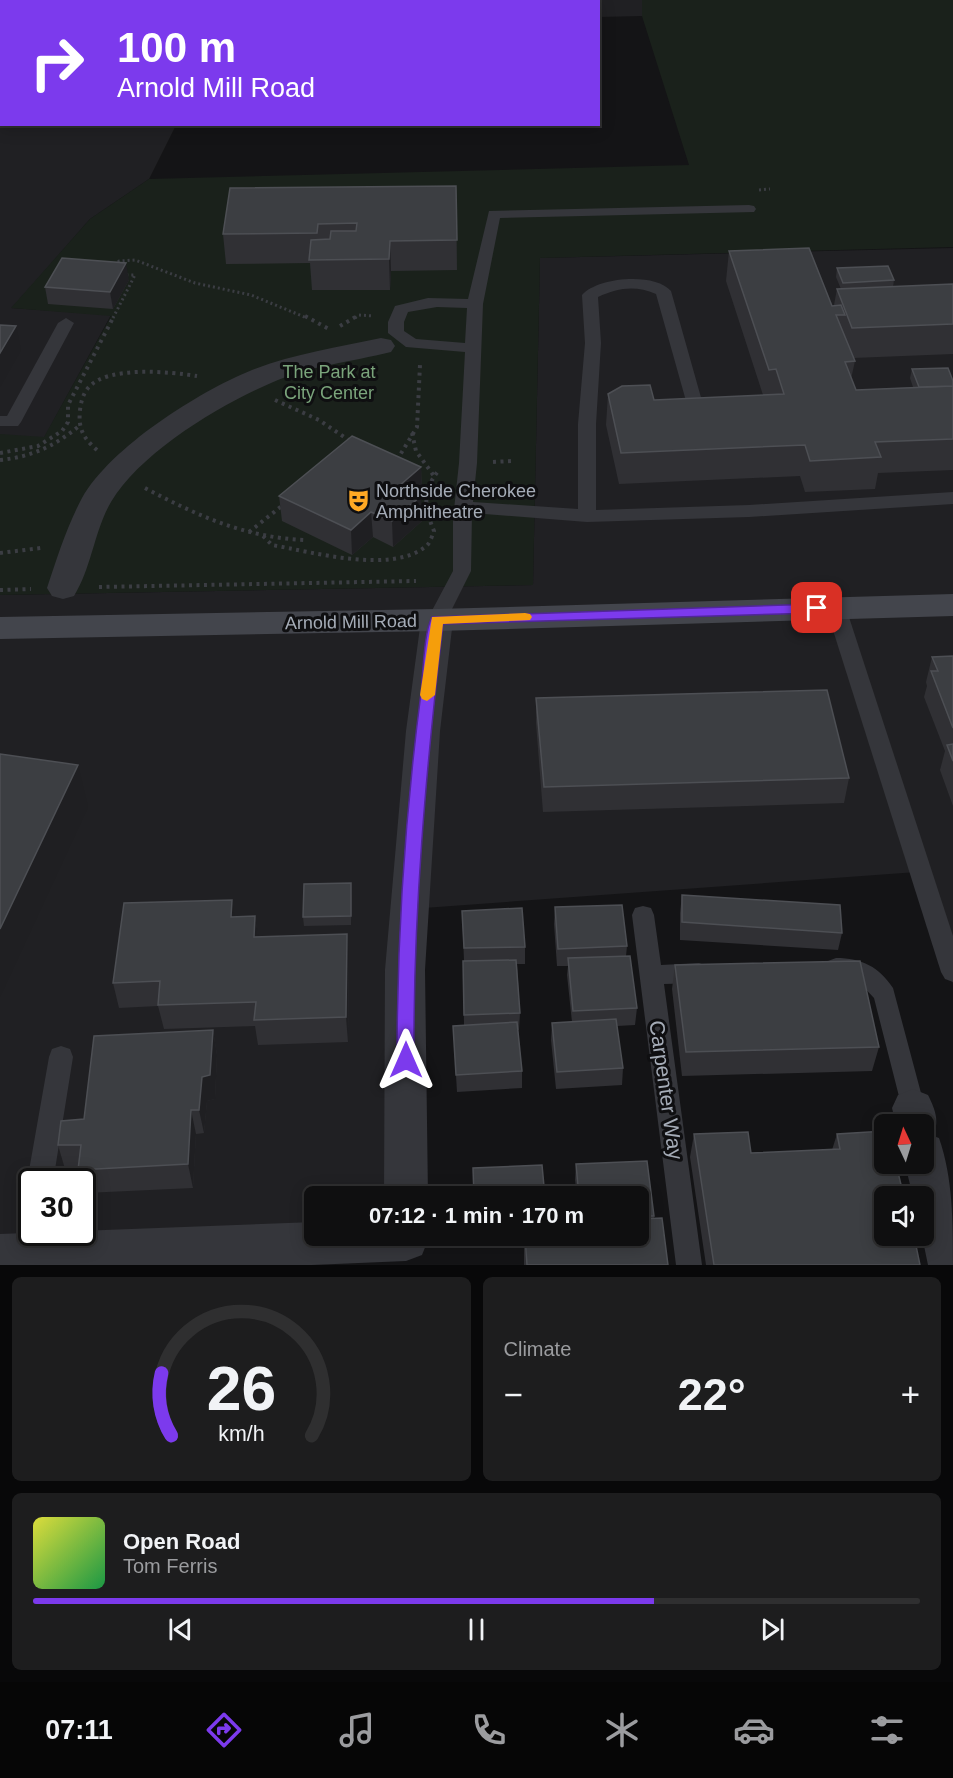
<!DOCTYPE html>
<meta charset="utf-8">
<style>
:root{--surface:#0f0f10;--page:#1d1d1e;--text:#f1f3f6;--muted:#9b9c9f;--line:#2f2f30;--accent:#7c3aed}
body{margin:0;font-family:Helvetica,sans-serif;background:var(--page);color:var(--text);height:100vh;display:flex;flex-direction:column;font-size:22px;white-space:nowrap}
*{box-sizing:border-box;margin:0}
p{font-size:20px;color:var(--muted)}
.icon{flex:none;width:33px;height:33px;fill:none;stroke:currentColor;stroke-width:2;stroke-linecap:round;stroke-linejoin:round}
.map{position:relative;height:1265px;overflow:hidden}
.side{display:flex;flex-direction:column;gap:12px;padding:12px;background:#080809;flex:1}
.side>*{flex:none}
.hud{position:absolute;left:0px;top:0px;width:600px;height:126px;box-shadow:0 3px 15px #0003,0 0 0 2px var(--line);background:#7c3aed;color:#fff;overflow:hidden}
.needle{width:39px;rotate:356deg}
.tools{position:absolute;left:874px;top:1114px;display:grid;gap:12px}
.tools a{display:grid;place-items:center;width:60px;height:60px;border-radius:9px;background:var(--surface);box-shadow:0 3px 15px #0003,0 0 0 2px var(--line);font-size:30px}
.speed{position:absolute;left:18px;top:1168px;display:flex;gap:12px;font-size:30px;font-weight:700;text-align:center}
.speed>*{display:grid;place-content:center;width:78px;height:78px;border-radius:50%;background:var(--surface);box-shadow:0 3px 15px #0003,0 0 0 2px var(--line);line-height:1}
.speed .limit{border:3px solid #111;border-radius:9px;background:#fff;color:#111}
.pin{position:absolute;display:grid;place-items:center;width:51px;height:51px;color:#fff;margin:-26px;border-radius:12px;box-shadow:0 3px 9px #0006}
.me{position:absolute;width:66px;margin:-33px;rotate:0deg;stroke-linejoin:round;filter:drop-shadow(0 0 4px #0008)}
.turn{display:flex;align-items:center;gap:21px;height:126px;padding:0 18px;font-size:27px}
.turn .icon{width:78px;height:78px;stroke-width:2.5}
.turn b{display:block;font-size:42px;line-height:51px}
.big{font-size:45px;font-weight:600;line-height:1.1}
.side .tile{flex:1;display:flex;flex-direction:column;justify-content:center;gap:9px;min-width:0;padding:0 21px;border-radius:9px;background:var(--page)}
.side .dial{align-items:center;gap:0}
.dial svg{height:156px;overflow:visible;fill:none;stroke:var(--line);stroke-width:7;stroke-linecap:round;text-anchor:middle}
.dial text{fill:var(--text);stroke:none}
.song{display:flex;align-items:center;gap:18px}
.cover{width:72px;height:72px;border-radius:9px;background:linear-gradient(135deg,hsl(60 70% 55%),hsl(140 70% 35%))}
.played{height:6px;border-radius:3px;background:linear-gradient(90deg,var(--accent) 70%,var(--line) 70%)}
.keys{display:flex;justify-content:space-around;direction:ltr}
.heat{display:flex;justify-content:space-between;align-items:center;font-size:33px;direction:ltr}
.side .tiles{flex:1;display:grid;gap:12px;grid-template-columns:1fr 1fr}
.tile:last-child{grid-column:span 2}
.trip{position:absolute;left:304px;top:1186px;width:345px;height:60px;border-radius:9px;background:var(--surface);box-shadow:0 3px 15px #0003,0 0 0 2px var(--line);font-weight:600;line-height:60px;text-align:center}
.tabs{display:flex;height:96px;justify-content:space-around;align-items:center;background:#060606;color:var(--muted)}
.tabs .icon{width:42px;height:42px}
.tabs .current{color:var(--accent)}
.tabs b{font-size:27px;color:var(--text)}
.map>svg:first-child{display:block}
.built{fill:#202023;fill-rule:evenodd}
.green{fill:#1a211b}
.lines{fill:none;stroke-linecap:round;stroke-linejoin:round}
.path-far1{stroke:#3b3d43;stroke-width:3;stroke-dasharray:2 3;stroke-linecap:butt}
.path{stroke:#3b3d43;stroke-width:4;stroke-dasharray:3 4.5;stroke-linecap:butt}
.lane{fill:#35363b;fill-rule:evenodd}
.street{fill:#35363b;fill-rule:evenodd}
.secondary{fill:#43454c;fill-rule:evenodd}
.wall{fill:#303034}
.shaded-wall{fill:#1f1f22}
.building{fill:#3c3e42;stroke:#4d4f54;stroke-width:1.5}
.route{fill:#7c3aed;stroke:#51269a;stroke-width:1.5}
.slow{fill:#f59e0b}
.labels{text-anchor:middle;stroke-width:6;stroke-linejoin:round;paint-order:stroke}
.park-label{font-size:18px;fill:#7aa47b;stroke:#0f0f11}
.poi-label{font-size:18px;fill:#a5acb7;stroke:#0f0f11;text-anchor:start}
.street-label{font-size:18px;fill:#a5acb7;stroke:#0f0f11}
.near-street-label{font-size:21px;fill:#a5acb7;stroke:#0f0f11}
</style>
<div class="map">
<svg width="953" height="1265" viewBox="0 0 953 1265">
<rect width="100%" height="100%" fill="#141416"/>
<g class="built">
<path d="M0 0H642V16L599 17 598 2H2V124L176 125 149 179 90 219 12 308 111 315 44 438 0 435Z"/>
<path d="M953 248V984L917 872 410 909 408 1197H315V1236H409L0 1257V595L533 585 540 258ZM32 1182H82V1233H32Z"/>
</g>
<path class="green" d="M642 0H953V247L540 258 533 585 0 595V434L44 437 111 316 11 308 90 219 149 179 689 165 642 16Z"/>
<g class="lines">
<g class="path-far1">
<path d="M759 190 770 189"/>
<path d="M115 266 119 261 135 260 195 283 251 295 307 318"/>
<path d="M113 318 135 275H124"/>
<path d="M355 318 359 315 373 316"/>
</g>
<g class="path">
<path d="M305 316 329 329"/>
<path d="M340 326 357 316"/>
<path d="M275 400 319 420 350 441"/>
<path d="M412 433 416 451 434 476"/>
<path d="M97 450C83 438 78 428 80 410 81 402 83 394 88 388 107 365 171 372 197 376"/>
<path d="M0 453 38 446 62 431 68 422V405L114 316"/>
<path d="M0 460C31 457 55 446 79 426"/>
<path d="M397 460 417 427 420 365"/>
<path d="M493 462 512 461"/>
<path d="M145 488C196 515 246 538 305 540"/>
<path d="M249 532 283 505"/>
<path d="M263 536 272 545C312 552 390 574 425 547 430 544 432 536 434 531 424 507 422 491 439 470"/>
<path d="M0 553 41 548"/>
<path d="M99 587 416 581"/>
<path d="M0 590 31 589"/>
</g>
<g class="lane">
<path d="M259 0H271L258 2Z"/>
<path d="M356 0H368L355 2Z"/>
<rect x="0" y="17" width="2" height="8"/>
<path d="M749 205 754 206 756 209 754 212 500 218 483 304 477 463 473 502 578 509V424L585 343 582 295C597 277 655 272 671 291L702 401 694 406 686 401 656 294C635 285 618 288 598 297L601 343 596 424V510L749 505 953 492V504L749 517 587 522 472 513 471 571 444 625 437 627 430 625 427 620 453 571V519L459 463 465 352 406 347 388 333V322L395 306 428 298 468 299 489 211ZM437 307 467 308 465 343 416 339 404 331V322L408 312Z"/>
<path d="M66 318 74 323 21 422 18 426H0V416H7L58 323Z"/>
<path d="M836 601 843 603 846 608 953 936V982L945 979 941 972 826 608 829 603Z"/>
<path d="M643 906 651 908 654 915 661 965 699 963 707 966 711 973 707 980 699 983 664 984 702 1265H676L632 915 635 908Z"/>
<path d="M836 958C862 958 879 967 893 988L925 1108 922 1116 913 1119 904 1116 874 998 857 980 828 975 824 968 828 961Z"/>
<path d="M61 1046 70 1049 73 1057 53 1182H32V1191L27 1182 49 1057 52 1049Z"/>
</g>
<g class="street">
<path d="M381 338 391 340 395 346 391 352C351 362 308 366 271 383 219 405 140 453 111 502 94 531 92 567 74 596L63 599 52 596 47 588C57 558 67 526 82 498 111 447 198 392 252 370 293 354 338 347 381 338Z"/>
<path d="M437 609 449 612 453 620 440 731 425 970 428 1197H384L385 970 406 731 421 620 425 612Z"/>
<path d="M913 1089 928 1095C935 1109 940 1121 933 1136L939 1138C953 1178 953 1222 953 1265H928L922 1236H924V1197H913L905 1164H924V1125H896L892 1108 898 1095Z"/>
<path d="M315 1222V1236H427L428 1240 422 1255 406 1261 312 1265H0V1234Z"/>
</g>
<path class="secondary" d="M953 594V616L437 631 0 639V617L437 609Z"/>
</g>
<g class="wall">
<path d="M140 0H225V2Z"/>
<path d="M456 186 457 270 391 271 390 290H312L310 263 226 264 223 234Z"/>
<path d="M729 251 832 306 834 305 837 289H841L836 277 837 268 894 280 893 287 953 284V354L853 358 855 361 851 379 856 390 913 387 910 378 912 369 953 381V470L878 473 875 489 805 492 800 476 619 484 606 425 608 394 654 400 763 395 726 281Z"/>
<path d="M129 280 113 309 48 304 45 287Z"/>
<path d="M421 467 422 492 419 495 422 521 393 547 373 537 352 555 282 521 279 496Z"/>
<path d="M953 656V806L940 770 945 751 924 697 927 686 926 682 932 657Z"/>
<path d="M536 698 849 778 844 803 543 812 536 723Z"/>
<path d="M352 892 351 925 304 926 303 917Z"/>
<path d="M682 895 842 933 838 950 680 940V913Z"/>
<path d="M555 907 627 946 626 956 637 1008 635 1025 617 1026 623 1068 622 1085 556 1089 551 1040 552 1023 572 1022 567 975 568 966H557L554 924Z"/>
<path d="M462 911 525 947V964H517L520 1013 519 1030H518L522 1071V1088L457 1092 453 1026 464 1025 463 961H464Z"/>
<path d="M255 916 258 937 349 959 348 1042 258 1045 255 1026 164 1029 158 1006 119 1008 113 983 235 917Z"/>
<path d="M675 965 879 1047 872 1071 682 1076 672 989Z"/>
<path d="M213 1030 217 1055 215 1099 207 1101 204 1133 196 1134 193 1188 85 1193 82 1182H81L78 1169H65L58 1145 84 1119Z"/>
<path d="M694 1134 751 1153 832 1150 837 1134 920 1265H706L690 1157Z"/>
<path d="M647 1161 654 1218H662L668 1265H524V1236H639V1197H577L575 1180 576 1164Z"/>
<path d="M475 1236H522L475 1238Z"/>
</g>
<g class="shaded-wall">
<path d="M390 241 391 271 390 290 389 259Z"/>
<path d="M126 263 129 280 113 309 110 292Z"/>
<path d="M16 326 21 350 0 387V353Z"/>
<path d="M421 467 422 492 400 511 399 486Z"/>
<path d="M421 496 422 521 393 547 392 521Z"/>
<path d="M371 512 373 537 352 555 351 530Z"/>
<path d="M78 765 88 807 0 997V929Z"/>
<path d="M351 883 352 892 351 925Z"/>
<path d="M232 900 236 925 231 917Z"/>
<path d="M255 916 259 941 254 937Z"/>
<path d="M347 934 349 959 348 1042 346 1017Z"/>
<path d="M213 1030 217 1055 215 1099 207 1101 204 1133 199 1110 202 1077Z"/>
<path d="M191 1110 196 1134 193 1188 188 1164Z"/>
</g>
<g class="building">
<path d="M456 186 457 240 390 241 389 259 309 260 311 240 330 239 331 231H356L357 223 318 224 317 233 223 234 230 188Z"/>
<path d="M809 248 832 306 841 305 845 315H836L855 361 845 362 856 390 953 386V439L875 442 881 457 810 461 805 445 621 453 608 394 622 386 650 385 654 400 784 394 776 369 769 370 729 251Z"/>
<path d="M62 258 126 263 110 292 45 287Z"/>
<path d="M888 266 894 280 843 283 837 268Z"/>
<path d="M953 284V324L852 328 837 289Z"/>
<path d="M0 325 16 326 0 353Z"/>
<path d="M948 368 953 381V386L919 387 912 369Z"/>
<path d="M352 436 421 467 399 486 421 496 392 521 371 512 351 530 279 496Z"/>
<path d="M953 656V728L931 671H938L932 657Z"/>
<path d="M827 690 849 778 544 787 536 698Z"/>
<path d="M953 744V761L947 745Z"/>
<path d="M0 754 78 765 0 929Z"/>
<path d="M351 883V916L303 917 304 884Z"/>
<path d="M682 895 840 905 842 933 682 922Z"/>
<path d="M232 900 231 917 255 916 254 937 347 934 346 1017 254 1020 256 1002 158 1005 160 981 113 983 124 903Z"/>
<path d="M622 905 627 946 558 949 555 907Z"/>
<path d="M522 908 525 947 464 948 462 911Z"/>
<path d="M630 956 637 1008 573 1011 568 958Z"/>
<path d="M516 960 520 1013 464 1015 463 961Z"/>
<path d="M860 961 879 1047 686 1052 675 965Z"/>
<path d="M616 1019 623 1068 557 1072 552 1023Z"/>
<path d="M517 1022 522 1071 456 1075 453 1026Z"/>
<path d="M213 1030 210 1075 202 1077 199 1110H191L188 1164 78 1170 81 1145H58L61 1121 84 1119 94 1036Z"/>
<path d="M885 1131V1164H896L904 1197H885V1236H914L920 1265H714L694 1134 748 1132 751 1153 840 1149 837 1134Z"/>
<path d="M647 1161 654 1216H639V1197H579L576 1164Z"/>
<path d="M542 1165 545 1197H474L473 1168Z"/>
<path d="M662 1218 668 1265H527L525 1236H639V1219Z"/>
</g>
<path class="route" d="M817 604 824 608 817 613 443 624C426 769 413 915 414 1060L412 1066 406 1068 400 1066 397 1060C397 938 405 815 421 693 423 674 424 631 432 617Z"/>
<path class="slow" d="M525 613 530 614 532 617 530 620 443 624 435 695 427 701 422 699 420 695 432 617Z"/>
<defs>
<symbol id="theatre-bare" viewBox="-9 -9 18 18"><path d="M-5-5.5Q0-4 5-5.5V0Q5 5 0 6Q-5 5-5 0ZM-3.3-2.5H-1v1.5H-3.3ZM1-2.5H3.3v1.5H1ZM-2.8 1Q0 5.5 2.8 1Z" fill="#ffa924" stroke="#0f0f11" stroke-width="2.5" paint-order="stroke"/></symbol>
</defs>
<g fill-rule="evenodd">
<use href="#theatre-bare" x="342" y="484" width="33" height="33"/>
</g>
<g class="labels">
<g class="park-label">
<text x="329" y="378">The Park at<tspan x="329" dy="21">City Center</tspan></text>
</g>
<g class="poi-label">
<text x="376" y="497">Northside Cherokee<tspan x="376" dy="21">Amphitheatre</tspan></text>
</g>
<g class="street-label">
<text transform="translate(351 622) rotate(-1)" y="6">Arnold Mill Road</text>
</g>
<g class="near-street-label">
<text transform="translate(666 1090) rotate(82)" y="7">Carpenter Way</text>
</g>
</g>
</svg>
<div class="tools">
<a><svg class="needle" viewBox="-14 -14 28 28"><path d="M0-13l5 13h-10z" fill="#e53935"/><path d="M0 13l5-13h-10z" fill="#9b9c9f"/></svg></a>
<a><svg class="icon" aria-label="sound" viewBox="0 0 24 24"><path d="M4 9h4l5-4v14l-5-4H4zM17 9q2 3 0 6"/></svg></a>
</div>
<div class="speed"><div class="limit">30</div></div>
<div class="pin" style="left:817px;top:608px;background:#d93025"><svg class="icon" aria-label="arrive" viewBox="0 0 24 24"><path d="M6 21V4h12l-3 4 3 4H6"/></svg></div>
<svg class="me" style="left:406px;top:1060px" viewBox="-20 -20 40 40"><path d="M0-17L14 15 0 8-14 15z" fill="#7c3aed" stroke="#fff" stroke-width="4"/></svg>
<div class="trip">07:12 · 1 min · 170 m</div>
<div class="hud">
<div class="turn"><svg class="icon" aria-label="right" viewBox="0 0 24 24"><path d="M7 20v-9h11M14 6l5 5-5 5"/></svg><div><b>100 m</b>Arnold Mill Road</div></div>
</div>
</div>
<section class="side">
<div class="tiles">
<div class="tile dial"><svg viewBox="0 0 100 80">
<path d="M14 69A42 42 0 1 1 86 69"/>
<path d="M14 69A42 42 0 0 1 9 37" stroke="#7c3aed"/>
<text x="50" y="56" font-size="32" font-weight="700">26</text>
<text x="50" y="72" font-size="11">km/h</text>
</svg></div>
<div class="tile"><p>Climate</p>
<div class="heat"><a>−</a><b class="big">22°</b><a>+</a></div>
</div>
<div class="tile">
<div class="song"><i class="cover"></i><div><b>Open Road</b><p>Tom Ferris</p></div></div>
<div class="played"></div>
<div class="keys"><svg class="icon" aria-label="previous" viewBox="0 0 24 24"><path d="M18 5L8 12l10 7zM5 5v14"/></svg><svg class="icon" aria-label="pause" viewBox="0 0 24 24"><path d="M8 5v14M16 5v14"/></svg><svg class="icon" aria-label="next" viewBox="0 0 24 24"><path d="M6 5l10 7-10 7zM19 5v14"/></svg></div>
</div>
</div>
</section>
<nav class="tabs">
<b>07:11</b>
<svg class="icon current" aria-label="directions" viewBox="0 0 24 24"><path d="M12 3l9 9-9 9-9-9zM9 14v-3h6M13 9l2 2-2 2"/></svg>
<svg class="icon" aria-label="music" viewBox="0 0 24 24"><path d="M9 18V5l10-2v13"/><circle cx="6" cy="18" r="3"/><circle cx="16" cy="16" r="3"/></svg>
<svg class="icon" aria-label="phone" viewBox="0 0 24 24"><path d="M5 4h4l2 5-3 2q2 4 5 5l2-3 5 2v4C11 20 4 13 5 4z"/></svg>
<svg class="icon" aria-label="climate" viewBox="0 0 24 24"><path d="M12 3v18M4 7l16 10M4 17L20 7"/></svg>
<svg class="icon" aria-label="car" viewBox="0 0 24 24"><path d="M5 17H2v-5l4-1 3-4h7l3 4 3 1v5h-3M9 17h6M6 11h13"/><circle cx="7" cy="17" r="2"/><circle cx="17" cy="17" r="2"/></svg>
<svg class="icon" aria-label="filters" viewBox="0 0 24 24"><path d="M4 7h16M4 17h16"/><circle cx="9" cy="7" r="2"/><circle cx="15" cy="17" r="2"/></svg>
</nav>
